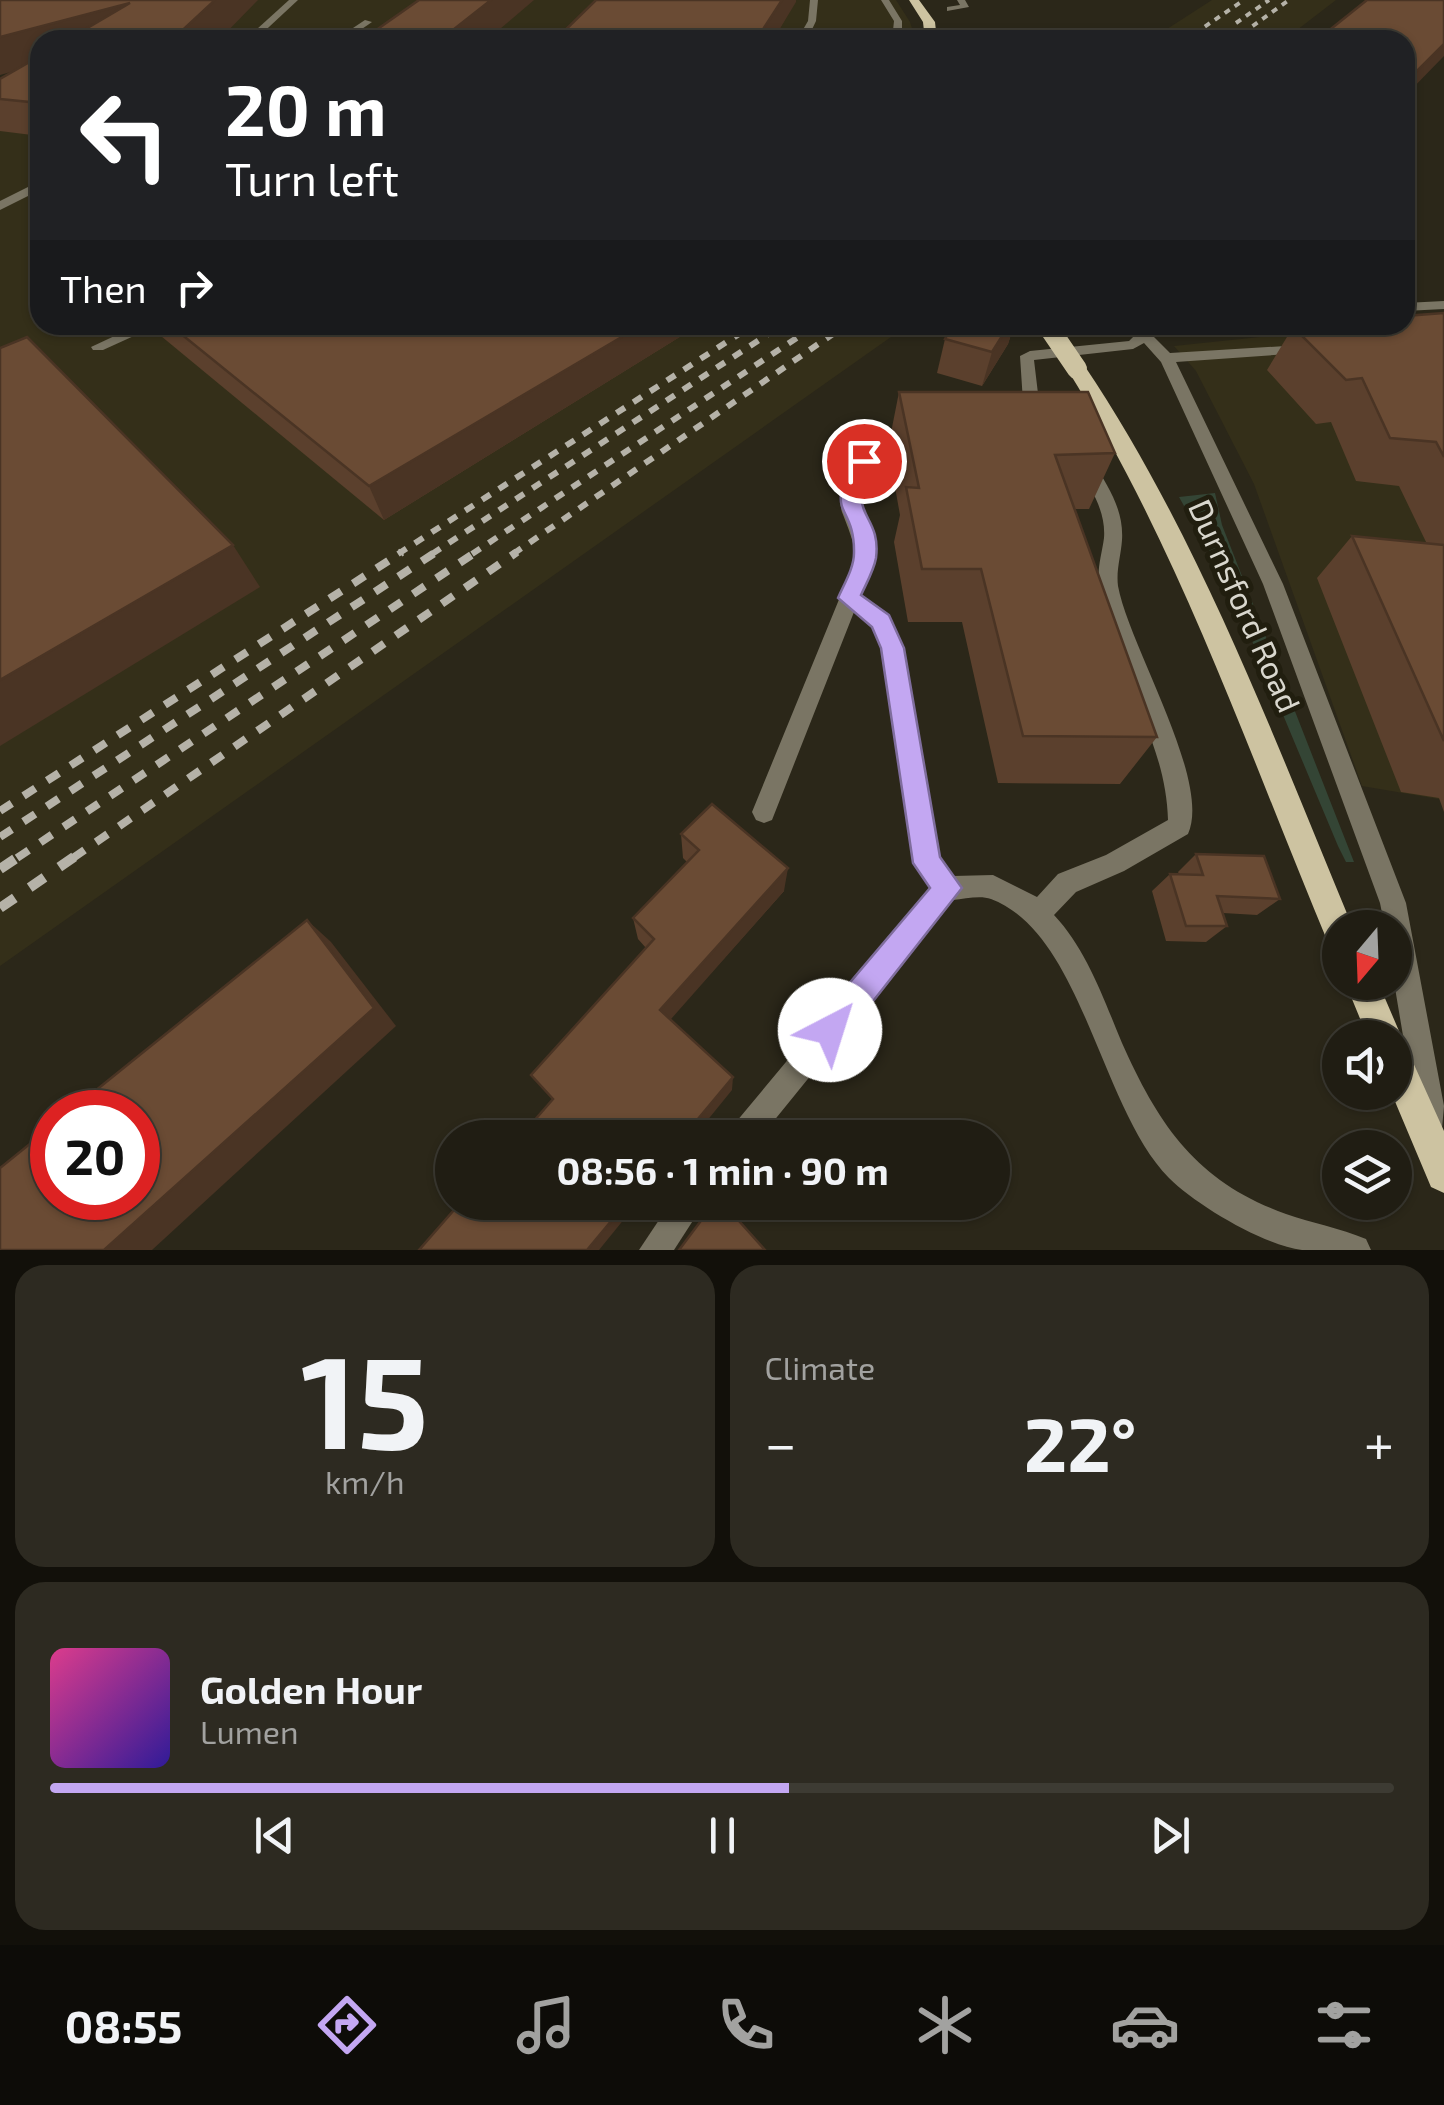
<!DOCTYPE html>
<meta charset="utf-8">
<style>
:root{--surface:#201d13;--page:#2d2a21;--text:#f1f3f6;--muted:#a2a2a0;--line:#3d3b33;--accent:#c3a7f2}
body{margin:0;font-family:"Exo 2",sans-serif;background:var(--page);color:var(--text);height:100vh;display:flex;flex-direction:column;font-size:38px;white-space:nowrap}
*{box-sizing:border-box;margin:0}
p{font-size:32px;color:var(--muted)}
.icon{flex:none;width:55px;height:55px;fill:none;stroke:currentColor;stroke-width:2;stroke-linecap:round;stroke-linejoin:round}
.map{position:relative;height:1250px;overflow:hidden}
.drawer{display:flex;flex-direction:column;gap:15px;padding:15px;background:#12100a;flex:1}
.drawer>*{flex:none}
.banner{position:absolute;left:30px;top:30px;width:1385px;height:305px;border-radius:30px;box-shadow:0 2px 8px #0004,0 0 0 2px var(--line);background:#202124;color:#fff;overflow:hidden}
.needle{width:65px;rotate:199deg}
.buttons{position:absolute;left:1322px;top:910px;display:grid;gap:20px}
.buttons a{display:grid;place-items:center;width:90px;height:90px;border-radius:50%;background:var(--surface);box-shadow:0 2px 8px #0004,0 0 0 2px var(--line);font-size:50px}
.speed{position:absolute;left:30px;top:1090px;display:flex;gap:20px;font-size:50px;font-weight:700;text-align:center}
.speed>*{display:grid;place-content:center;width:130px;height:130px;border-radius:50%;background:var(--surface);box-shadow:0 2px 8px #0004,0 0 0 2px var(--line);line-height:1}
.speed .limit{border:15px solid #d22;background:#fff;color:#111}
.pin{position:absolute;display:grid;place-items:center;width:85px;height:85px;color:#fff;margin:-42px;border:5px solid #fff;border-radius:50%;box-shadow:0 2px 10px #0007}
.me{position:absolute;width:110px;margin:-55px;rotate:40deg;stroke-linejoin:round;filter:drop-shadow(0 0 8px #0008)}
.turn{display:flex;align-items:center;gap:35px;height:210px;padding:0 30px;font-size:45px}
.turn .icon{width:130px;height:130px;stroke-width:2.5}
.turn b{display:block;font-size:70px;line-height:85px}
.then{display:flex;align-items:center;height:95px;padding:0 30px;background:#0003;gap:20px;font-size:38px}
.big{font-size:75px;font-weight:700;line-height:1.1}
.drawer .widget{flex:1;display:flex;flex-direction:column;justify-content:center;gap:15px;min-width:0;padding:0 35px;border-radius:30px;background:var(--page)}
.drawer .dial{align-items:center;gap:0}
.dial b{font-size:130px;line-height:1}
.song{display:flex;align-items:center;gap:30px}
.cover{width:120px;height:120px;border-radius:15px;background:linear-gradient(135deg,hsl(330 70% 55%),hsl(250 70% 35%))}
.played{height:10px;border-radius:5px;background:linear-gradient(90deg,var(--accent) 55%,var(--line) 55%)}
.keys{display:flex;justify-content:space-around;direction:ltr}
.heat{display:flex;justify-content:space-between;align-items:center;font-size:55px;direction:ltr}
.drawer .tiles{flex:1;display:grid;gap:15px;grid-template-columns:1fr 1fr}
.widget:last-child{grid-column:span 2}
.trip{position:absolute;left:435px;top:1120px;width:575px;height:100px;border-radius:50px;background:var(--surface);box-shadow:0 2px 8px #0004,0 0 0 2px var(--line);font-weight:700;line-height:100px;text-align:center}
.tab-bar{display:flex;height:160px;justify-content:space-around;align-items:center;background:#0d0c08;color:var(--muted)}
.tab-bar .icon{width:70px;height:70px}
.tab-bar .selected{color:var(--accent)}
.tab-bar b{font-size:45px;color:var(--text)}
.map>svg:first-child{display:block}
.built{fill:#342f19}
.green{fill:#344535}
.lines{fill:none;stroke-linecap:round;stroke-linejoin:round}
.path{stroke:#69665a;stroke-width:2.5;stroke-dasharray:1 4;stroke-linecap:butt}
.service{fill:#7a7564;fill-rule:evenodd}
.primary{fill:#cdc3a1;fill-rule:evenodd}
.rail-far3{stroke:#b5b2a8;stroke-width:4;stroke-dasharray:6 6;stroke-linecap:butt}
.rail-far2{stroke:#b5b2a8;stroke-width:6;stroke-dasharray:10 10;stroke-linecap:butt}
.rail-far1{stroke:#b5b2a8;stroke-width:8;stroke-dasharray:14 14;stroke-linecap:butt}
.rail{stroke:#b5b2a8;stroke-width:10;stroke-dasharray:18 18;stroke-linecap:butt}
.primary-bridge{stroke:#cdc3a1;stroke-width:20}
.wall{fill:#5b402d}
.shaded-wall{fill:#4a3424}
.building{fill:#6a4b34;stroke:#4a3424;stroke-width:2.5}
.route{fill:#c3a7f2;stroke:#7f6d9d;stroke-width:2.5}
.labels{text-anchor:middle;stroke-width:10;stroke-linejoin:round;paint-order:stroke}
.street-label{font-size:32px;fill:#d9d7ce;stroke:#211e0f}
</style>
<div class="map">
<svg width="1444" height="1250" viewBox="0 0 1444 1250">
<rect width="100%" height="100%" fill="#2b2719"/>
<g class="built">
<path d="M168 0H896L910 22 915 38 126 40Z"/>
<path d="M1212 0H1336L1284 40H1150Z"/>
<path d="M40 95V325H908L0 966V117Z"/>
<path d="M1444 318V800L1362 786 1254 484 1196 371 1174 346Z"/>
</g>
<path class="green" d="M1215 493 1222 525 1354 862H1346L1338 846 1229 586 1179 497Z"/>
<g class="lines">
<path class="path" d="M970 29 985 40"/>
<g class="service">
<path d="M289 0H298L255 40H245Z"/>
<path d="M810 0H818L816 21 807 40H797L808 21Z"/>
<path d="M881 0H889L902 21V40H892L894 21Z"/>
<path d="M957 0H965L969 7 947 11V7L960 5Z"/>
<path d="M365 20 372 22 346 40H335Z"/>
<path d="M517 34 560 37 565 40H502Z"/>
<path d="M40 181V190L0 210V201Z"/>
<path d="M1444 301V309L1405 311V303Z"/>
<path d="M138 325H158L103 350H93L91 347Z"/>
<path d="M1135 325H1149L1151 334 1170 353 1302 345 1309 349 1302 353 1176 362 1283 584 1406 903 1444 1106 1442 1129 1432 1134 1422 1129 1417 1119 1394 982 1395 928H1385L1380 903 1263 584 1161 362 1144 343 1133 349 1034 360 1039 402 1030 419H1018L1016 415 1023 402 1020 356 1030 351 1129 341 1136 334Z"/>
<path d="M917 428 923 429V437L884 441 865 472 858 492 860 511 871 538 874 558 860 595 888 615 902 648 938 858 953 876 993 875 1037 897 1058 874 1106 855 1168 820C1166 735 1109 667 1099 584 1097 568 1102 553 1104 538 1106 511 1091 489 1078 466L1087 460 1093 462C1108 486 1124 510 1122 540 1121 555 1116 570 1118 586 1129 646 1212 781 1188 834L1124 871 1076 892 1054 915C1087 950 1104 1000 1122 1043 1159 1126 1197 1182 1286 1214 1312 1223 1340 1228 1366 1239L1371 1250C1348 1250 1324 1250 1302 1250 1263 1245 1196 1205 1169 1178 1100 1108 1083 934 991 899 980 895 965 899 953 900L760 1138H727L731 1128 931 888 915 863 882 648 873 626 854 612 772 820 764 823 756 820 752 812 856 558C854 541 848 528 842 512 833 483 859 455 873 432Z"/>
<path d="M671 1202H705L674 1250H639Z"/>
</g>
<g class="primary">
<path d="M909 0H919L935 22 937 40H925L923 22Z"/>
<path d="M1077 363 1084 365C1200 538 1273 736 1353 928H1340V950L1329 945C1247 749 1180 550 1067 369Z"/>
<path d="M1345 982H1378L1402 1038 1399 1045 1407 1049 1444 1131V1193L1431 1187 1391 1092H1395V1038H1368Z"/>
</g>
<g class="rail-far3">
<path d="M1236 23 1269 0"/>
<path d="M1185 40 1244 0"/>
<path d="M1233 40 1289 0"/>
</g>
<g class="rail-far2">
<path d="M398 554 753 325"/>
<path d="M432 554 782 325"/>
<path d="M472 554 816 325"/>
<path d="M513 554 846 325"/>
</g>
<g class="rail-far1">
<path d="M0 811 402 552"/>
<path d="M0 837 436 552"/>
<path d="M17 858 476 552"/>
<path d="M73 858 517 552"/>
</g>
<g class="rail">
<path d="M0 869 21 855"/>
<path d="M0 908 77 855"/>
</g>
<path class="primary-bridge" d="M1047 325 1077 369"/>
</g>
<g class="wall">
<path d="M596 0H796L773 40H555Z"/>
<path d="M40 40V136L0 131V79L14 71Z"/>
<path d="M1444 313V812L1439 798 1401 792 1317 578 1352 536 1427 544 1399 486 1356 481 1331 422 1316 424 1267 370 1293 327Z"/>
<path d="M155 325H699L384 520 161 336Z"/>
<path d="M953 325H1014L1008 344 982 386 937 373 945 339Z"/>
<path d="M899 392 1115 453 1089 509H1075L1157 737 1120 784 998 783 962 622H908L894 542 900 515 888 448Z"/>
<path d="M681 834 784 891 670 1019 732 1090 552 1099 646 948 638 939 633 918 687 862 683 858Z"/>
<path d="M1196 854 1280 899 1257 915 1223 913 1227 926 1206 942 1166 941 1152 891 1170 874H1179L1178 872Z"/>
</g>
<g class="shaded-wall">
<path d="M215 0H258L219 40H172Z"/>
<path d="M491 0H534L487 40H444V37Z"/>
<path d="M782 0H796V2L773 40H756Z"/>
<path d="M130 3 124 40H40V64L0 75V37Z"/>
<path d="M1444 44V56L1405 96V83Z"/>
<path d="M642 325H699L384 520 369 486Z"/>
<path d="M1009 325H1014L1008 344 982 386 992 352Z"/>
<path d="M233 545 260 587 0 746V680Z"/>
<path d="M788 868 784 891 664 1027 660 1010Z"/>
<path d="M307 920 331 942 396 1026 152 1250H104Z"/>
<path d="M733 1077 732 1090 693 1138H682Z"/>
<path d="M627 1202H638L599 1250H587Z"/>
</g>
<g class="building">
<path d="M0 0H215L172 40H67L130 3 0 37Z"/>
<path d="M419 0H491L444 37H435L430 40H362Z"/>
<path d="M596 0H782L756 40 700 35 696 40H555Z"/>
<path d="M1367 0H1444V44L1405 83V40H1317Z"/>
<path d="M800 34 843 38 842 40H797Z"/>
<path d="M40 56V103L0 99V79Z"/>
<path d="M1444 313V457L1436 442 1390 438 1362 378 1346 380 1293 327 1302 325H1405V316Z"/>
<path d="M170 325H642L369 486Z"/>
<path d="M953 325H1009L992 352 945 339Z"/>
<path d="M27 337 233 545 0 680V348Z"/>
<path d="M899 392H1088L1115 453 1055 455 1157 737 1023 736 981 569H922L906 487 919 488Z"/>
<path d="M1352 536 1444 545V741Z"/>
<path d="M712 804 788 868 660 1010 733 1077 682 1138H519L553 1099 531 1075 654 939 633 918 699 850 681 834Z"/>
<path d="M1196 854 1264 856 1280 899 1217 896 1227 926H1186L1170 874 1203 875Z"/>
<path d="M307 920 374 1008 104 1250H0V1168L52 1126V1198H138V1112H69Z"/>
<path d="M461 1202H627L587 1250H419Z"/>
<path d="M715 1202H722L765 1250H679Z"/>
</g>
<path class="route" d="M864 455 874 461C842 517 882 511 876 558 874 570 866 584 861 595L889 615 904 648 940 857 962 888 841 1042 830 1046 819 1042 814 1030 819 1019 930 888 913 863 881 648 872 627 838 598C844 584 854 568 854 553 855 501 821 517 858 456Z"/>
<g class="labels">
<g class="street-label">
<text transform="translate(1244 606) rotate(66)" y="11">Durnsford Road</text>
</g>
</g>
</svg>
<div class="buttons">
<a><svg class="needle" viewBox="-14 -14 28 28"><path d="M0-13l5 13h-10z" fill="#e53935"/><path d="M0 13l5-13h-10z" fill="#a2a2a0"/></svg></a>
<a><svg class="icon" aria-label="sound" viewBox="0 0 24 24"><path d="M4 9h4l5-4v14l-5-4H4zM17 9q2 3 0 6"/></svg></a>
<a><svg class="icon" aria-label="layers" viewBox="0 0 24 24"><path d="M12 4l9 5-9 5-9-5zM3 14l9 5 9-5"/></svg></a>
</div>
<div class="speed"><div class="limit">20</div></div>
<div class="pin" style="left:864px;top:461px;background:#d93025"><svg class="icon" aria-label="arrive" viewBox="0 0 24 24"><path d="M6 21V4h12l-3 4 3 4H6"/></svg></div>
<svg class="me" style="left:830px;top:1030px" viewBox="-20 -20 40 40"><circle r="19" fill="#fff"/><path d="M0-13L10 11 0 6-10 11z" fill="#c3a7f2"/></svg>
<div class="trip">08:56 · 1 min · 90 m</div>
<div class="banner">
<div class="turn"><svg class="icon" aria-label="left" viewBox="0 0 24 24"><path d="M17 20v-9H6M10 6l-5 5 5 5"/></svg><div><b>20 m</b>Turn left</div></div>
<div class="then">Then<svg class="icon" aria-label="right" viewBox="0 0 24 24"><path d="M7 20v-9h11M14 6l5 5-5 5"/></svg></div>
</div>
</div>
<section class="drawer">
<div class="tiles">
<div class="widget dial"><b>15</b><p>km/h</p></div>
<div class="widget"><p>Climate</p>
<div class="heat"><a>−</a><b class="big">22°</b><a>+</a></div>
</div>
<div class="widget">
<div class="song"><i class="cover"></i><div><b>Golden Hour</b><p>Lumen</p></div></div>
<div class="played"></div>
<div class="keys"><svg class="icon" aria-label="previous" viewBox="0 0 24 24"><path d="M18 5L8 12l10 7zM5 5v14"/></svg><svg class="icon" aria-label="pause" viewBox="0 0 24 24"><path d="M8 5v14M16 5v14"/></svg><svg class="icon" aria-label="next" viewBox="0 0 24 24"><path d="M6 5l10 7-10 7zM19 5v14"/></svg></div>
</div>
</div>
</section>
<nav class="tab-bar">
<b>08:55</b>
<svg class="icon selected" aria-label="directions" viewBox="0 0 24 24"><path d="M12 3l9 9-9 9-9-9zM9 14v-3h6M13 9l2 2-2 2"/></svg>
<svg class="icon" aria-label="music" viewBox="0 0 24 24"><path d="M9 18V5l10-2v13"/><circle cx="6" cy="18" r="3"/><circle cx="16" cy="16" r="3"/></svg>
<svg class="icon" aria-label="phone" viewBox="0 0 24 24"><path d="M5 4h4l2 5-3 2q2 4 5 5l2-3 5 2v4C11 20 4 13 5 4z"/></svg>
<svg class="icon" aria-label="climate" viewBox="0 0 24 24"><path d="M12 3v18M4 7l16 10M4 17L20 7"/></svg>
<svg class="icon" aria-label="car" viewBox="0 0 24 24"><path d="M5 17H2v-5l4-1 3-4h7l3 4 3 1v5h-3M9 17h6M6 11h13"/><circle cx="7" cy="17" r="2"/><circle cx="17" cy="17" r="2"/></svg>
<svg class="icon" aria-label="filters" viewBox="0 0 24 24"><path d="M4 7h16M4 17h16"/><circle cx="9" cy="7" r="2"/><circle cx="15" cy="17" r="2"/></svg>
</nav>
